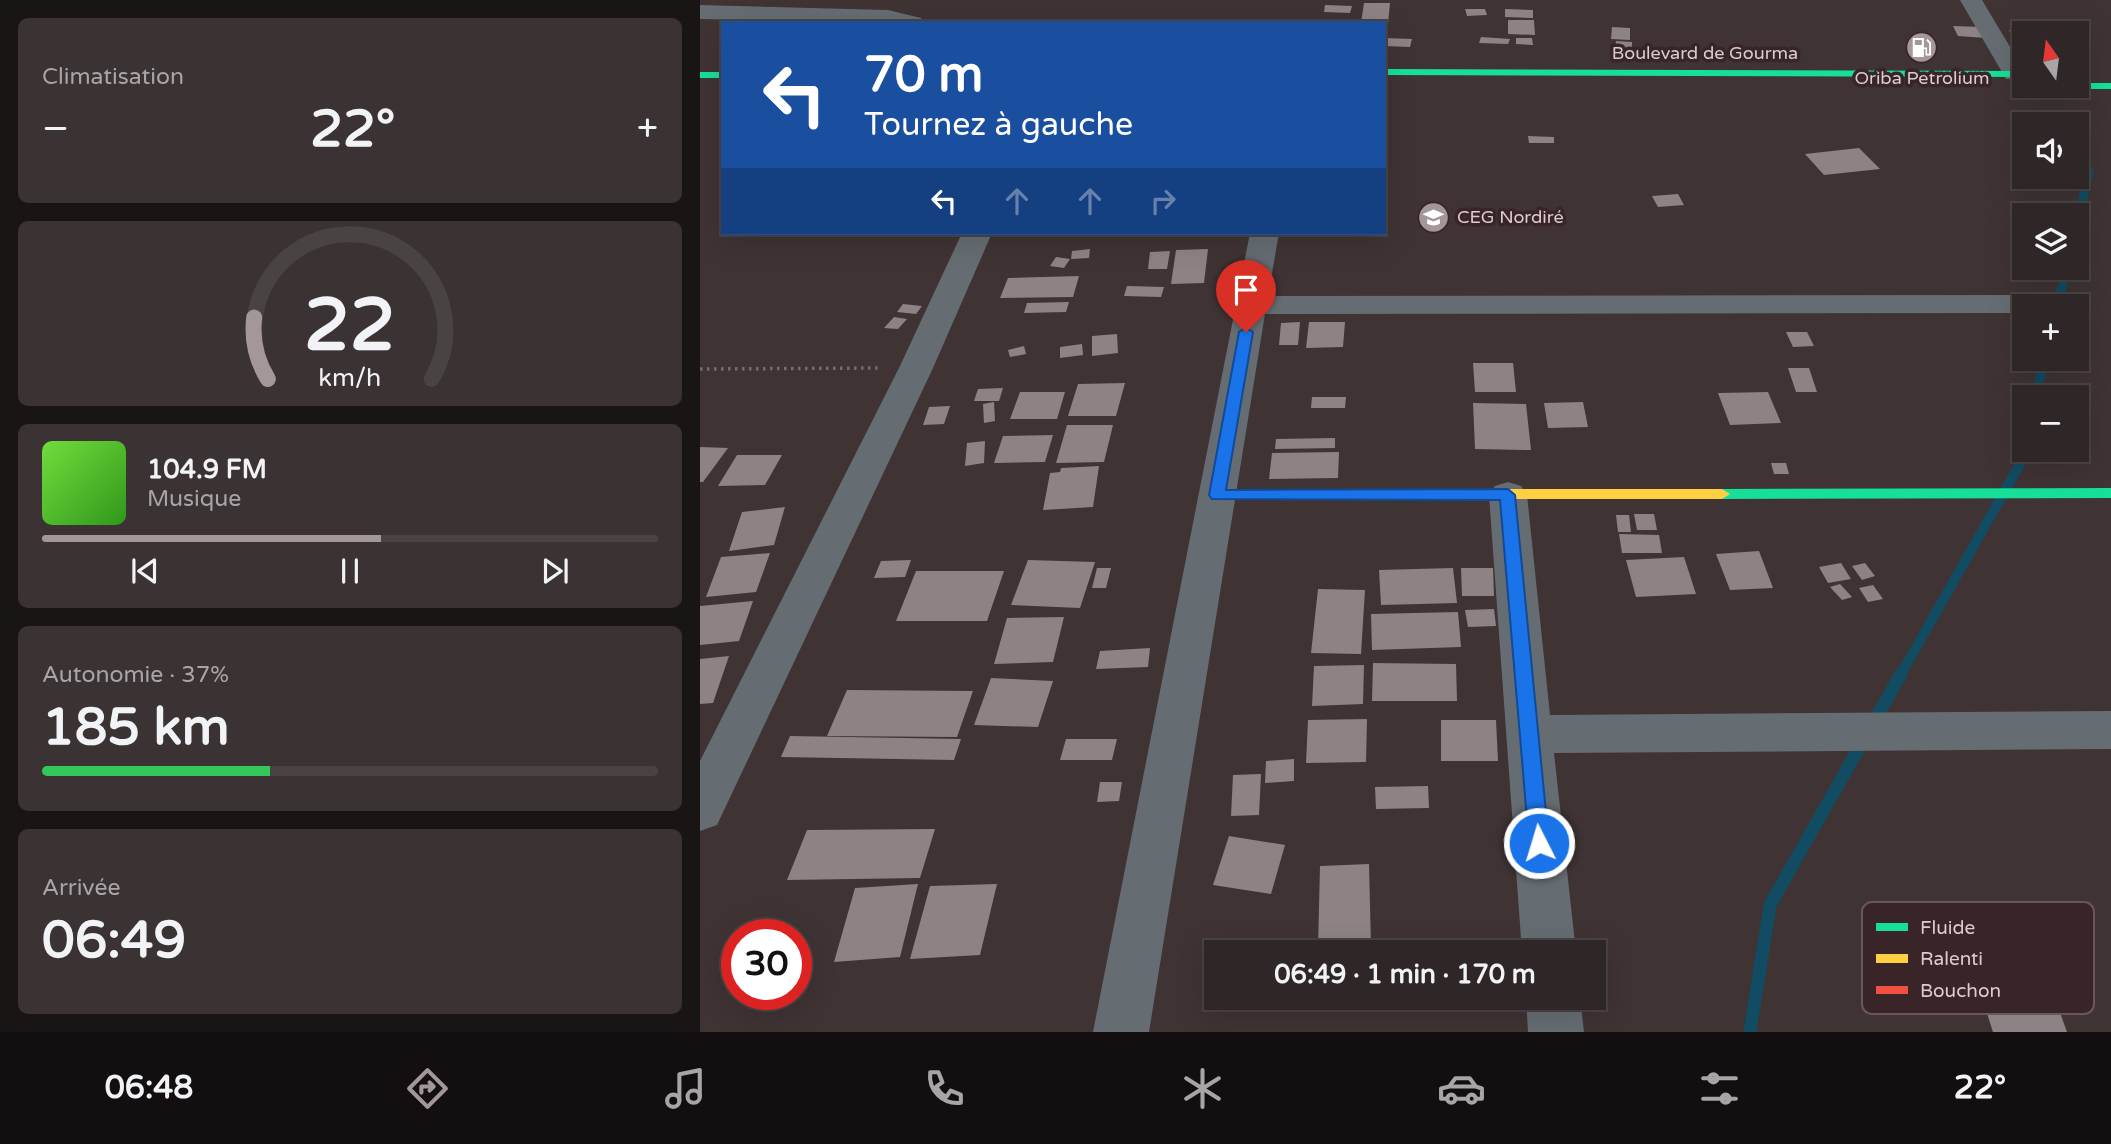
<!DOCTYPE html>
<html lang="fr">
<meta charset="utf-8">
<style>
:root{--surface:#2f2627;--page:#3b3233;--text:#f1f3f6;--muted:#a7a5a7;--line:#4a4344;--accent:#a49799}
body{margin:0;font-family:"Varela Round",sans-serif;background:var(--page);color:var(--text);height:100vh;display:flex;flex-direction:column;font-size:26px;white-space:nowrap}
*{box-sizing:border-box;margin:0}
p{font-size:23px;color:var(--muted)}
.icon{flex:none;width:38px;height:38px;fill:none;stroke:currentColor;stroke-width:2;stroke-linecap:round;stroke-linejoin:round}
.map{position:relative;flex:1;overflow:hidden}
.sheet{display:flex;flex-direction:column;gap:18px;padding:18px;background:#1a1515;width:700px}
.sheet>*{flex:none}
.banner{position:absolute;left:21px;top:21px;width:665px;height:214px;border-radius:0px;box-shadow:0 7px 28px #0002,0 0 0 2px var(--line);background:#1a4fa0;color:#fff;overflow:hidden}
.needle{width:46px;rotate:346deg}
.tools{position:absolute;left:1312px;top:21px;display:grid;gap:14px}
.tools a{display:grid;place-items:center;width:77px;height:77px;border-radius:0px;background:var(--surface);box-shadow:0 7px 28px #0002,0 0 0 2px var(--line);font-size:35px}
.speed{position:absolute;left:21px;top:919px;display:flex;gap:14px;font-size:35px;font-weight:700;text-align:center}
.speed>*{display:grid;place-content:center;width:91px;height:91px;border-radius:50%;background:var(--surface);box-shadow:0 7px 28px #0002,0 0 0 2px var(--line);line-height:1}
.speed .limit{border:10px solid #d22;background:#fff;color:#111}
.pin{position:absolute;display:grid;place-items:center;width:60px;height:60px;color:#fff;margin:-72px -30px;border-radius:50% 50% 50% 0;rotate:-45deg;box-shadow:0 0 7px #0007}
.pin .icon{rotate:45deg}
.me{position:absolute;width:77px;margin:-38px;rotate:355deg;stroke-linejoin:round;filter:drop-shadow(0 0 5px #0008)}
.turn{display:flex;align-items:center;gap:24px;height:147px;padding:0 28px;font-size:32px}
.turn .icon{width:91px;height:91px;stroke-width:2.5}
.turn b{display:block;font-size:49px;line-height:60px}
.lanes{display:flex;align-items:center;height:66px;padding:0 28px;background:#0003;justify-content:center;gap:35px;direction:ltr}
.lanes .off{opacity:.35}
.big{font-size:52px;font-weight:700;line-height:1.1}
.sheet .tile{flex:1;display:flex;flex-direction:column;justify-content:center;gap:10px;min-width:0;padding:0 24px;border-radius:10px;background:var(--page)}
.sheet .dial{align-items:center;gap:0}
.dial svg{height:182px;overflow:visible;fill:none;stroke:var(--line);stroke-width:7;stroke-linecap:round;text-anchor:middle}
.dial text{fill:var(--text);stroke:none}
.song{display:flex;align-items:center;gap:21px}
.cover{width:84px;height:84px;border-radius:10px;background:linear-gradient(135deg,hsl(100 70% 55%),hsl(110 70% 35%))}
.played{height:7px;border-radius:4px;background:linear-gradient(90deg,var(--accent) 55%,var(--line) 55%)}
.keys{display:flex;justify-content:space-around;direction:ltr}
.heat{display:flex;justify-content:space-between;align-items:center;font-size:38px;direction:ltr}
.charge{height:10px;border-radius:5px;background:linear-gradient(90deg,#34c759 37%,var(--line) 0)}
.trip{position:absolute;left:504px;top:940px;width:402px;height:70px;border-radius:0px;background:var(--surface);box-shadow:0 7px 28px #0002,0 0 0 2px var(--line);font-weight:700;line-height:70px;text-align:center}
.dock{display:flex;height:112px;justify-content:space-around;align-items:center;background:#130f10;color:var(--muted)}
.dock .icon{width:49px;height:49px}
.dock .selected{color:var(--accent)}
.dock b{font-size:32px;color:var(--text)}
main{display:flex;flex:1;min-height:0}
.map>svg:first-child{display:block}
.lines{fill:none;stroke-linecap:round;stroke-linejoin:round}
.stream-far3{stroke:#114c63;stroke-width:6}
.stream-far2{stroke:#114c63;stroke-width:9}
.stream-far1{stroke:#114c63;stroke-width:10}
.stream{stroke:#114c63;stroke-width:13}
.building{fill:#8e8384}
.path{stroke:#6f7074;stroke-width:3.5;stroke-dasharray:2.5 4.5;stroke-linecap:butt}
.street{fill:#666d72;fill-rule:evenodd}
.fast{fill:#16e098;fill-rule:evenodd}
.slow{fill:#ffcf43;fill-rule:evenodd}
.jam{fill:#f24e42;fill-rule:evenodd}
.route{fill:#1a73e8;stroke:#114b97;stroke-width:2}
.labels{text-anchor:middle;stroke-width:7;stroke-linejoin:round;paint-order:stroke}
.far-street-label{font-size:18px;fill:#dbcdcf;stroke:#392427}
.far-poi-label{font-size:18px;fill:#dbcdcf;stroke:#392427}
.key{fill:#392427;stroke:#6a5759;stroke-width:2}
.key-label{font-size:19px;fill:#dbcdcf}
</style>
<main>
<section class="sheet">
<div class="tile"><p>Climatisation</p>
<div class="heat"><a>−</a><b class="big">22°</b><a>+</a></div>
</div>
<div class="tile dial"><svg viewBox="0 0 100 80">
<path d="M14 69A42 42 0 1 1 86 69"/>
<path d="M14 69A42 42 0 0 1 8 42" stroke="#a49799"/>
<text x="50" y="56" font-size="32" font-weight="700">22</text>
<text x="50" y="72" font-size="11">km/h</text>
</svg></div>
<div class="tile">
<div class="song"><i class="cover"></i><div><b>104.9 FM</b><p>Musique</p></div></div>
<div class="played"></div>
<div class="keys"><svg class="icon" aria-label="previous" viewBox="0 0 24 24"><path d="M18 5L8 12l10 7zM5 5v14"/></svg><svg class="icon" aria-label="pause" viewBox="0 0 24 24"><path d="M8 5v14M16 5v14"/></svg><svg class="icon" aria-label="next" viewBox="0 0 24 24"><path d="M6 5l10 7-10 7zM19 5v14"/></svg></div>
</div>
<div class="tile"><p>Autonomie · 37%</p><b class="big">185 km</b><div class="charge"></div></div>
<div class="tile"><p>Arrivée</p><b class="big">06:49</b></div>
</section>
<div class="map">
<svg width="1411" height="1032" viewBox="0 0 1411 1032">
<rect width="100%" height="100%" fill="#3f3334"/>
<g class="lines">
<path class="stream-far3" d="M1389 175 1390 169"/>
<g class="stream-far2">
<path d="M1377 223 1389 173"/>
<path d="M1357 306 1367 268"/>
<path d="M1336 395 1345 359"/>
</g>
<g class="stream-far1">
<path d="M1336 397 1337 394"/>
<path d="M1200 676 1320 464 1325 442"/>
</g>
<g class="stream">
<path d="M1172 725 1201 674"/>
<path d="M1050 1032 1070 905 1164 739"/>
</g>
</g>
<g class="building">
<path d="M664 3H690L687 34H684V23H661Z"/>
<path d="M625 5 652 6 650 13 624 12Z"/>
<path d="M765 9H785L787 15 767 16Z"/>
<path d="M805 9 833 10V18L805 17Z"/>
<path d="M808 20H834L835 35 808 34Z"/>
<path d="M1253 26 1282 27 1287 38 1258 36Z"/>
<path d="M912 27 930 28V40L911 39Z"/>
<path d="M1309 30 1335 31V33H1325V42H1316Z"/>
<path d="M1377 33H1382L1391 46 1377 45Z"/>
<path d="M781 37 810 39 808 44 779 43Z"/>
<path d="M684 38 712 39 710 47 684 46Z"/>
<path d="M816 38H832L833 45 816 44Z"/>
<path d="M916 41 932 42V50L915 49Z"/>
<path d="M828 136 854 137V143H829Z"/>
<path d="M1159 148 1180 169 1124 175 1105 154Z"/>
<path d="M978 194 984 205 958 207 952 196Z"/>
<path d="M390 249 389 258 371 259 372 251Z"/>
<path d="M508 249 504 283 471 284 476 250Z"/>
<path d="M470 251 467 269H448L450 252Z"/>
<path d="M356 257 370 259 364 268 350 266Z"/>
<path d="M379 276 373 297 300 298 308 278Z"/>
<path d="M427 286 464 287 461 297 424 296Z"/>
<path d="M369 302 366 312 324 313 327 303Z"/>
<path d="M203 304 222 306 216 314 197 312Z"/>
<path d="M194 317 207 319 198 329 184 328Z"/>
<path d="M600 322 598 345H579L581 323Z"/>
<path d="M609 322H645L643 347 606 348Z"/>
<path d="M1086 332H1107L1114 346 1093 347Z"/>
<path d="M417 334 418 353 392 356V336Z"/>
<path d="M382 344 383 355 360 358V347Z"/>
<path d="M324 346 326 354 310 357 308 350Z"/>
<path d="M773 363H813L816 392H775Z"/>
<path d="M1088 368H1109L1117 392H1096Z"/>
<path d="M425 383 416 416H368L378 384Z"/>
<path d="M303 388 299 401H274L278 389Z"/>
<path d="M320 392H365L357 419H310Z"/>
<path d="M1068 392 1081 423 1030 425 1018 393Z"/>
<path d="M612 397H646L645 408H611Z"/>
<path d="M294 402 295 421 284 423 283 404Z"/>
<path d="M883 402 888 427 848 428 844 403Z"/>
<path d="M773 403 826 404 831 450 775 449Z"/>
<path d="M250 406 244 424 223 425 229 407Z"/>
<path d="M367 425H413L404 462 356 463Z"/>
<path d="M353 435 345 462 294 463 303 436Z"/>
<path d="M635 438V448L575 449 576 439Z"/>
<path d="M285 441 284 463 265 466 267 443Z"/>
<path d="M0 447 28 448 3 482H0Z"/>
<path d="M639 452 638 478 569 479 572 453Z"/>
<path d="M37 455H82L65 485 18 486Z"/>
<path d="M1071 463H1086L1089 474H1074Z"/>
<path d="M399 466 393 507 343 510 350 473 360 472 361 468Z"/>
<path d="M85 507 74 545 29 551 42 512Z"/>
<path d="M934 514H954L957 530H937Z"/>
<path d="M916 515H929L931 532H918Z"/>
<path d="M919 534 959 535 962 553H922Z"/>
<path d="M1059 551 1073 588 1030 590 1016 554Z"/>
<path d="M70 553 56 592 6 597 21 557Z"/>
<path d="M984 557 996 594 936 597 926 560Z"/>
<path d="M211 560 205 577 174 578 181 561Z"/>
<path d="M328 560 395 562 380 608 311 605Z"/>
<path d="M1141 563 1151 579 1128 583 1119 567Z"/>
<path d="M1165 563 1175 576 1162 580 1152 566Z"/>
<path d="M397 568H411L406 588H392Z"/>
<path d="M753 568 757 603 681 605 679 570Z"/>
<path d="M761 568H793L794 596H762Z"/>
<path d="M216 571H304L287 621H196Z"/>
<path d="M1140 584 1152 597 1142 600 1130 587Z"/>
<path d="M1173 585 1183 599 1168 602 1159 588Z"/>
<path d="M618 589 665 590 661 654 611 653Z"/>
<path d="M53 601 39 641 0 645V606Z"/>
<path d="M794 609 796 626 768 627 765 610Z"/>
<path d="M758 612 761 647 672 650 671 614Z"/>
<path d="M364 617 353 662 294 664 307 618Z"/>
<path d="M450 648 448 667 396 669 400 651Z"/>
<path d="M29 656 13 703 0 704V659Z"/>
<path d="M673 663 756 664 757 701H672Z"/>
<path d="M664 665 663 704 612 706 614 666Z"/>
<path d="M291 678 353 681 338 727 274 725Z"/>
<path d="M147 690 273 691 257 737 127 736Z"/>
<path d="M667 719 666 762 606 763 608 720Z"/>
<path d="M741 720H796L798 761H741Z"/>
<path d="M90 736 261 739 254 760 81 757Z"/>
<path d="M366 739H417L412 760H360Z"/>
<path d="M594 759V781L565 783 566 761Z"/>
<path d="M561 774 559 815 531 816 533 775Z"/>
<path d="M400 782H422L419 801 397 802Z"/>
<path d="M728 786 729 808 676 809 675 787Z"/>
<path d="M235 829 220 878 87 880 107 830Z"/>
<path d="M529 836 585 845 571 894 513 885Z"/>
<path d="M669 864 671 947 618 949 620 866Z"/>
<path d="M218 884 200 957 134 962 155 888Z"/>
<path d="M297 884 280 955 210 959 230 886Z"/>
<path d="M1284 1004 1358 1007 1367 1032H1293Z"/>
</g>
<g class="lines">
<path class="path" d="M0 369 178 368"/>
<g class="street">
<path d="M1260 0H1282L1325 72 1322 79H1306Z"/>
<path d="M0 5 188 10 221 18 224 23 0 19Z"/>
<path d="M262 233H292L233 368 17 825 0 831V761L199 368Z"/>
<path d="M550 233H579L568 296 1370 295 1381 297 1386 304 1377 312V306H1325V313L565 314 449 1032H393Z"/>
<path d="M808 482 821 486 827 495 850 715 1411 711V749L854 753 876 952H822L789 495 795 486Z"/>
<path d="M826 998H880L884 1032H828Z"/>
</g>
<g class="fast">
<path d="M684 69 1325 71V77L684 75Z"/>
<rect x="0" y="72" width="23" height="6"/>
<path d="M1377 83H1411V89H1347L1342 86H1377Z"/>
<path d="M1411 488V498L1022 499 1014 494 1022 489Z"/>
</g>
<path class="slow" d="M792 489H1022L1030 494 1022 499H792L784 494Z"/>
<path class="jam" d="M792 489 800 494 792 499 517 500 509 495 517 490Z"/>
</g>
<path class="route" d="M546 328 553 332 526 490 808 489 815 495 849 843 846 849 839 852 832 849 829 843 800 500 512 499 509 495 539 332Z"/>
<defs>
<symbol id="fuel-disc" viewBox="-11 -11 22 22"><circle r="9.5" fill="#a49799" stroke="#392427"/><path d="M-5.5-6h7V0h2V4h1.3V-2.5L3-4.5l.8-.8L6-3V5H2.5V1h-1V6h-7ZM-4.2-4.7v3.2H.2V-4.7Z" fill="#fff"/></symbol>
<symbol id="school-disc" viewBox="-11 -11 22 22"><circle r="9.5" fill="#a49799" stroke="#392427"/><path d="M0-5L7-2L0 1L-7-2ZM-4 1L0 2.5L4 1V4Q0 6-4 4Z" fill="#fff"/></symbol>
</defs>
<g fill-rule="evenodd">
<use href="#fuel-disc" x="1204" y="30" width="35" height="35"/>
<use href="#school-disc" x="716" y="200" width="35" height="35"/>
</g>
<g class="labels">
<g class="far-street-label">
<text x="1005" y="59">Boulevard de Gourma</text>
</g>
<g class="far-poi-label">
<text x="1222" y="84">Oriba Petrolium</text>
<text x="757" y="223" text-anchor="start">CEG Nordiré</text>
</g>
</g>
<rect x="1162" y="902" width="232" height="112" rx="10" class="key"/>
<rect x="1176" y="923" width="32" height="8" fill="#16e098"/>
<rect x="1176" y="954" width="32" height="9" fill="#ffcf43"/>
<rect x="1176" y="986" width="32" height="8" fill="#f24e42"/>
<g class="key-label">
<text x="1220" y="934">Fluide</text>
<text x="1220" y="965">Ralenti</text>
<text x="1220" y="997">Bouchon</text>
</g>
</svg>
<div class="tools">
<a><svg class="needle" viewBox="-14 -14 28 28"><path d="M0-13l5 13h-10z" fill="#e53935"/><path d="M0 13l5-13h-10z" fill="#a7a5a7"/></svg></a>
<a><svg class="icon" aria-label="sound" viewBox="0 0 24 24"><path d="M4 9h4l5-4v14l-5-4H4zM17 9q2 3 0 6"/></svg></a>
<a><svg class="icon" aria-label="layers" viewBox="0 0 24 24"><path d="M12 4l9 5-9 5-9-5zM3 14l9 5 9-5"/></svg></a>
<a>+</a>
<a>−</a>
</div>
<div class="speed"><div class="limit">30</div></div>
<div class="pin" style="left:546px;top:332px;background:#d93025"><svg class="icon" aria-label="arrive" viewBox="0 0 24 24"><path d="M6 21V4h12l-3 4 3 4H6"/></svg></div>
<svg class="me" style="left:839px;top:843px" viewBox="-20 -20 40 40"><circle r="17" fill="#1a73e8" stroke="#fff" stroke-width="3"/><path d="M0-11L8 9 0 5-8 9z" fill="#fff"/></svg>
<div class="trip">06:49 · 1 min · 170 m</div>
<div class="banner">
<div class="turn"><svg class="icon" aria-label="left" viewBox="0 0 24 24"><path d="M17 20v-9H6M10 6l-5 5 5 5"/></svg><div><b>70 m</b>Tournez à gauche</div></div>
<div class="lanes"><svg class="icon" aria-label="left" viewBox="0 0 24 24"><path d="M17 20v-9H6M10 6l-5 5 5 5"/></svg><svg class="icon off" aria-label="ahead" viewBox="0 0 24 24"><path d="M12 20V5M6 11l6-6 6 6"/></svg><svg class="icon off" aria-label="ahead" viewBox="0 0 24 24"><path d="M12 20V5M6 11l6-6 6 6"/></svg><svg class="icon off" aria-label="right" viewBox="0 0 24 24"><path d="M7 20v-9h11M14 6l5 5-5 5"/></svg></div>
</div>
</div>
</main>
<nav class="dock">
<b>06:48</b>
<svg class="icon selected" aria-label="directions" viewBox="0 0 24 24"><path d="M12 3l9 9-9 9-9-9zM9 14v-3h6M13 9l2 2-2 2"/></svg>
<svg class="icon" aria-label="music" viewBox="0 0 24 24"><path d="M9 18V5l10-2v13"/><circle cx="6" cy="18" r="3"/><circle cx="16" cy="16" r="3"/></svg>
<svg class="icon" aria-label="phone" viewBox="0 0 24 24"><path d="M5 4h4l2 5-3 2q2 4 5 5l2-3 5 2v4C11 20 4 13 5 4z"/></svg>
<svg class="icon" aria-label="climate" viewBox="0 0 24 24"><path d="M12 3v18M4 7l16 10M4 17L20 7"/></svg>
<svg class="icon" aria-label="car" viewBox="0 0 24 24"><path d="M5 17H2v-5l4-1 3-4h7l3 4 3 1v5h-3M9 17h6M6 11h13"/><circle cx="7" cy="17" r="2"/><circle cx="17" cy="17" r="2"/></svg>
<svg class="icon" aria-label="filters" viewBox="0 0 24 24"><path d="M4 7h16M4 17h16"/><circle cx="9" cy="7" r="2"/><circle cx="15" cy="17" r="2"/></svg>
<b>22°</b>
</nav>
